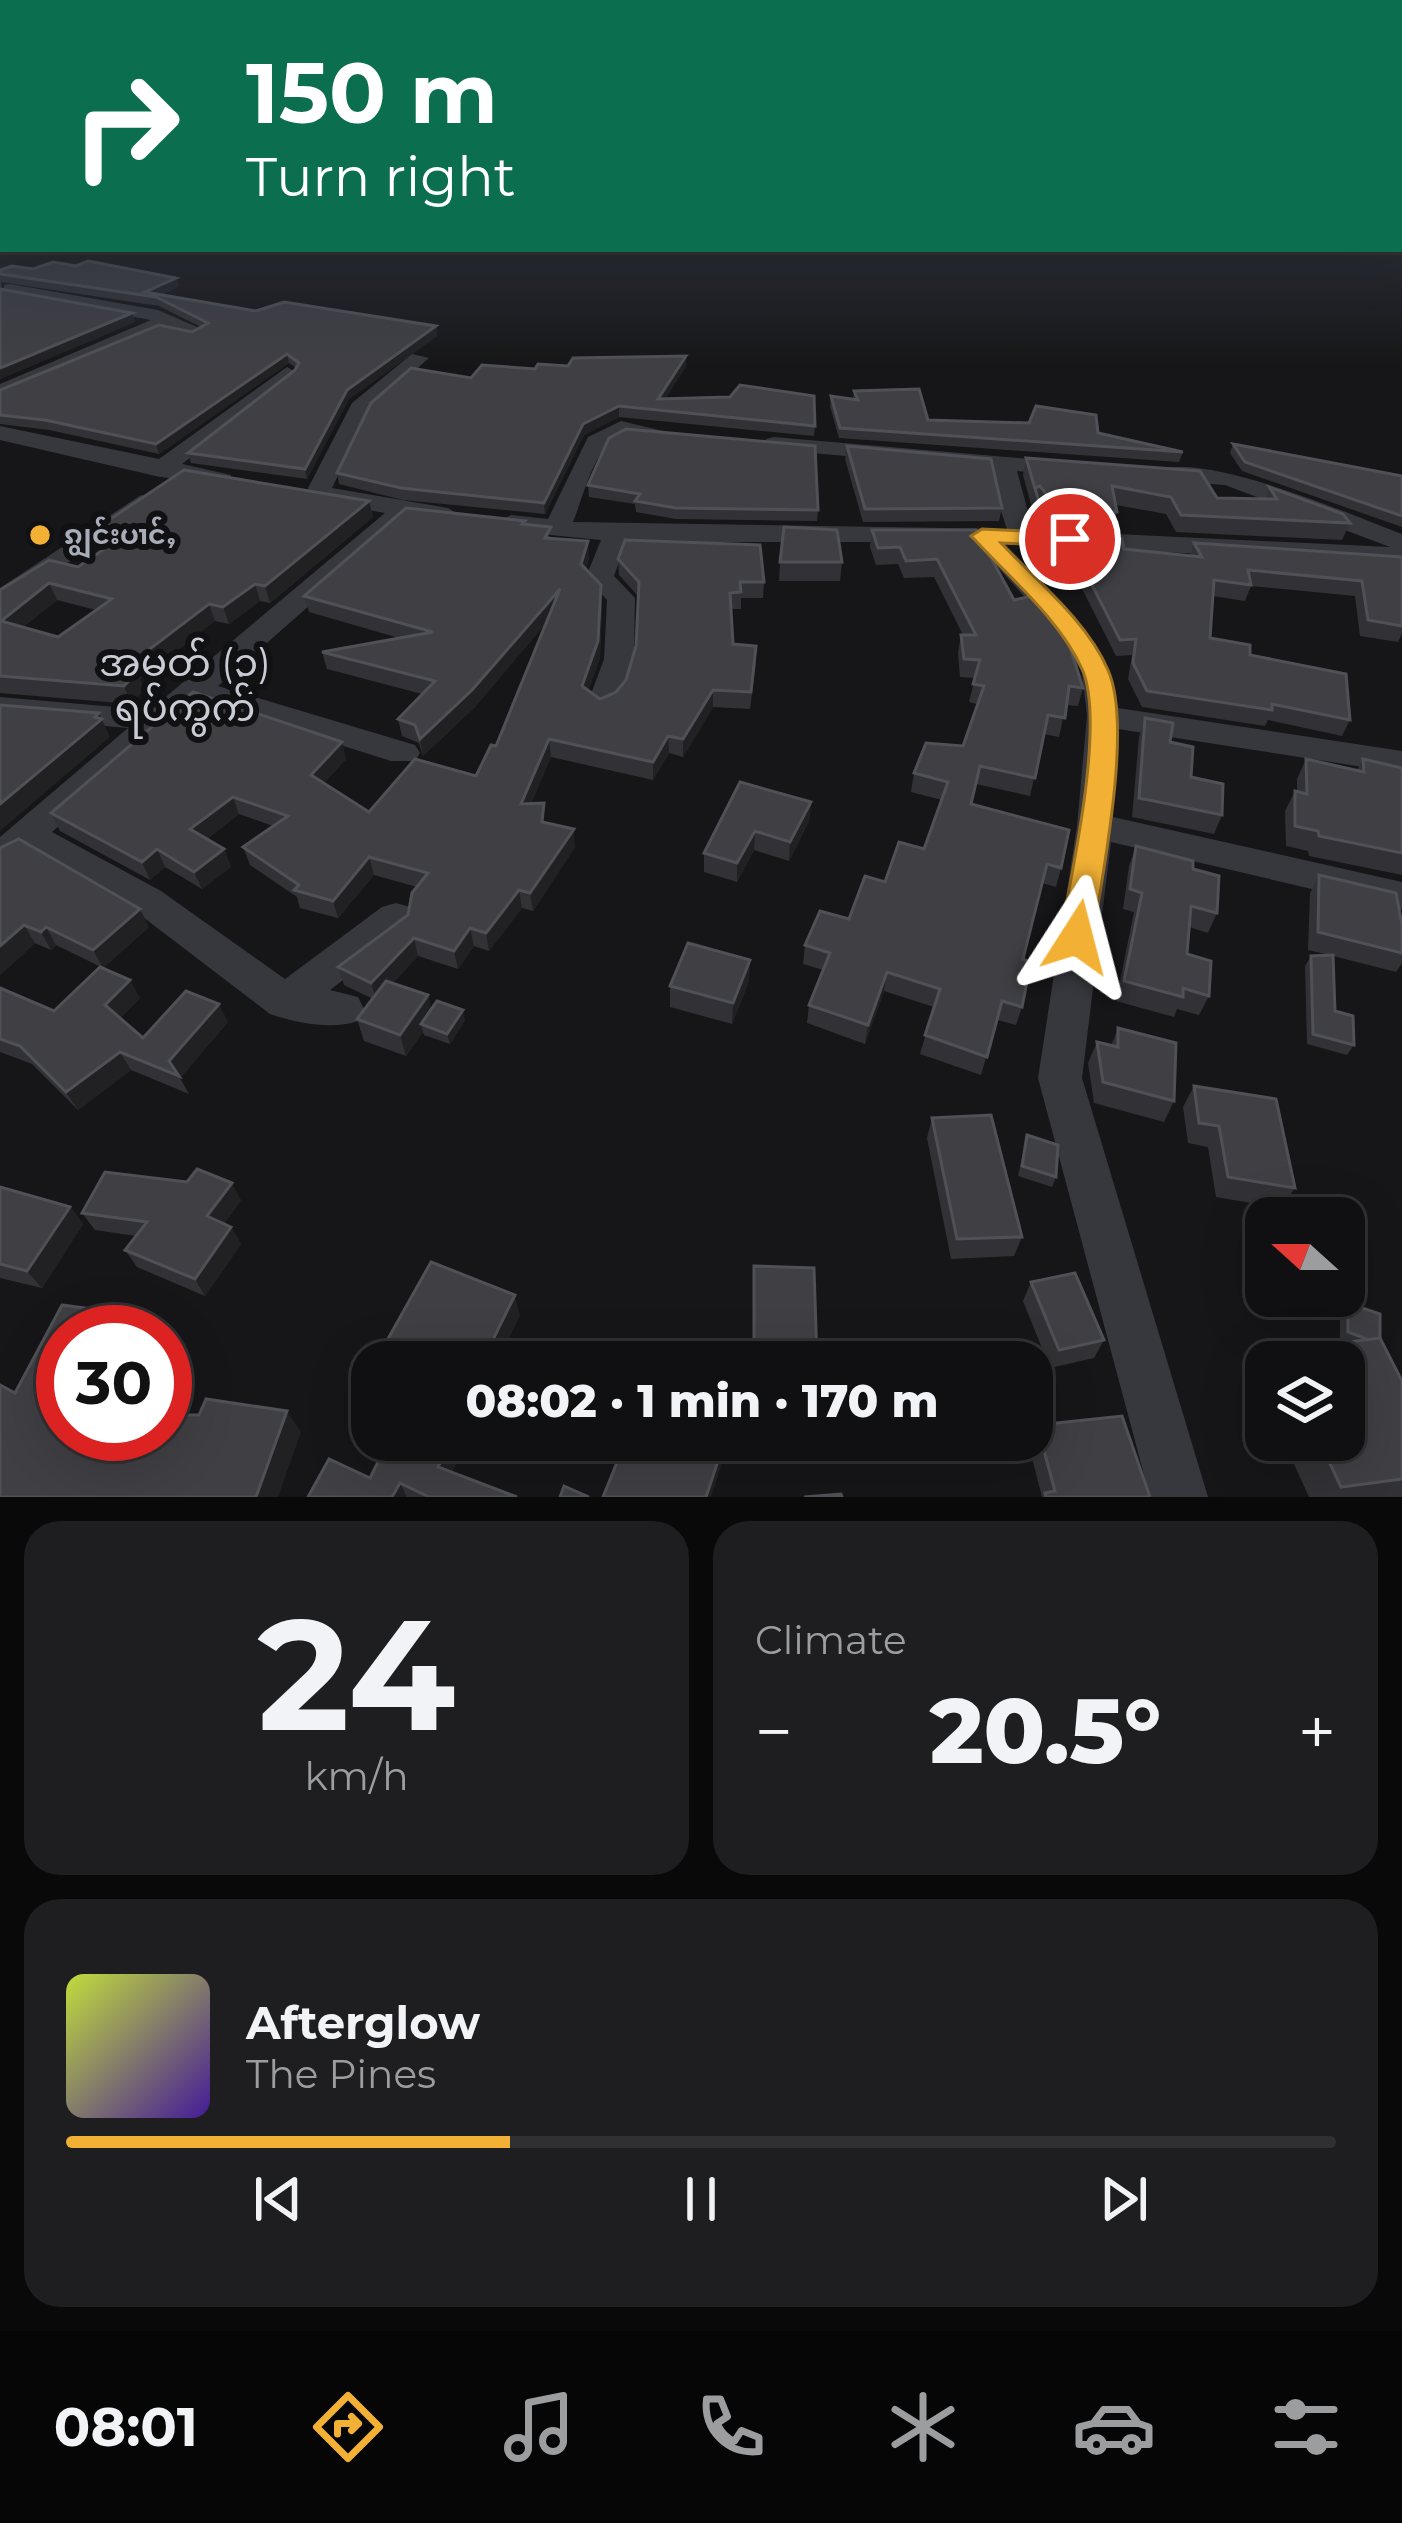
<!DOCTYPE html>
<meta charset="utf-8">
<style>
:root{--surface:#101012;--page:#1e1e20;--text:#f1f3f6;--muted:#9c9d9f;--line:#303032;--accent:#f2b134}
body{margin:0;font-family:Montserrat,"Noto Sans Myanmar",sans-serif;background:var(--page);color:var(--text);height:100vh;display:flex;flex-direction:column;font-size:45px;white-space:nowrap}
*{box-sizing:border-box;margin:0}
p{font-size:39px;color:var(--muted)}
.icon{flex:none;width:66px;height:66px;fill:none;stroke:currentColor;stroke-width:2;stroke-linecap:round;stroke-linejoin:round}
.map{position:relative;height:1497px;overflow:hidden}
.sheet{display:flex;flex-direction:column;gap:24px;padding:24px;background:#09090a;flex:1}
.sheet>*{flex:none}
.guide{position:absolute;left:0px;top:0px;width:1404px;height:252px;box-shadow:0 12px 48px #0002,0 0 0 3px var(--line);background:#0b6e4f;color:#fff;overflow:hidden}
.needle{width:78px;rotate:291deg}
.fabs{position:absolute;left:1245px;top:1197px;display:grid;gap:24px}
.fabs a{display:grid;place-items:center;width:120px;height:120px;border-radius:24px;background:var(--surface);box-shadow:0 12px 48px #0002,0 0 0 3px var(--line);font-size:60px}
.speed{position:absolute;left:36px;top:1305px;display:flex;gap:24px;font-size:60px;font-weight:700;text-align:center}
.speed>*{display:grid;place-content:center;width:156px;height:156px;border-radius:50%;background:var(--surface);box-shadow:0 12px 48px #0002,0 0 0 3px var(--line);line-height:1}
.speed .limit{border:18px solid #d22;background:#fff;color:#111}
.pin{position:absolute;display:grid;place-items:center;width:102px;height:102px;color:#fff;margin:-51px;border:6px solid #fff;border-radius:50%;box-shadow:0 3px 12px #0007}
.me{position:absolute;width:132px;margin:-66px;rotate:9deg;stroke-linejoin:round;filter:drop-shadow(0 0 9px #0008)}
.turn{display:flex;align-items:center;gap:42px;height:252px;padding:0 48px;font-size:54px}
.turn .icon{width:156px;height:156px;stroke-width:2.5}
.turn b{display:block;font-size:84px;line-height:102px}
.big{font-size:90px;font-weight:800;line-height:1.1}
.sheet .card{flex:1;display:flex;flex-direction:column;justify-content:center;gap:18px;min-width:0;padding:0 42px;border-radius:36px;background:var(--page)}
.sheet .dial{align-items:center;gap:0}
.dial b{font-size:156px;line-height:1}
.song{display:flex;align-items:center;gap:36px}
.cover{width:144px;height:144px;border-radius:18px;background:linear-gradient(135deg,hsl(70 70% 55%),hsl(260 70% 35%))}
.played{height:12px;border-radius:6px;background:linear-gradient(90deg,var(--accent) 35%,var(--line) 35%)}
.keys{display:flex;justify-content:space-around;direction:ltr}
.heat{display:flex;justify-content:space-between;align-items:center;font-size:66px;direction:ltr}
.sheet .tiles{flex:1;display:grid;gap:24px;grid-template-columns:1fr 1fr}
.card:last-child{grid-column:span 2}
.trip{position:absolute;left:351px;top:1341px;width:702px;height:120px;border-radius:36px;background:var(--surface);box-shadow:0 12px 48px #0002,0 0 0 3px var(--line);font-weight:800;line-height:120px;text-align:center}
.menu{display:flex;height:192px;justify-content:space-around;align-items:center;background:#060607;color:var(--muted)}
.menu .icon{width:84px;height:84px}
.menu .selected{color:var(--accent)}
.menu b{font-size:54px;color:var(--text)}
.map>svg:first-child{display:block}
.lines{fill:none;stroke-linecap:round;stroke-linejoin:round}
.minor{fill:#37383d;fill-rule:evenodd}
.wall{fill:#323236;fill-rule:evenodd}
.shaded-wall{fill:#212124}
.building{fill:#3f3f44;stroke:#4f5156;stroke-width:3;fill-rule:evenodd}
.route{fill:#f2b134;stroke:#9d7322;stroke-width:3}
.poi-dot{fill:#f2b134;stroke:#111113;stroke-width:4.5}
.labels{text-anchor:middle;stroke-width:12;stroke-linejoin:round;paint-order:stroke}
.far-poi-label{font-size:27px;font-weight:bold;fill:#a8adb8;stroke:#111113;text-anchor:start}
.quarter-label{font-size:39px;fill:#c9ccd4;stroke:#111113}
</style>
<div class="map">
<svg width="1402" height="1497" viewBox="0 0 1402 1497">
<rect width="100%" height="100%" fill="#161618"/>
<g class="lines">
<g class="minor">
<path d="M10 284 158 310 206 331 196 337 161 330 0 398V384L151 320 4 293V285Z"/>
<path d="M412 354 429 358 369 411 332 488 448 508 461 516 448 524 410 517 218 686 415 745 420 753 415 761H391L201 701 52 832 161 891 285 979 382 907 396 903 410 907 415 918 410 929 330 990 358 997 364 1009 358 1021C332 1030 296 1023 270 1014L135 911 29 852 0 870V837L128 728 0 717V697L150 710 385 513 317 501 305 494 352 403Z"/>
<path d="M287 367 297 373 294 377 182 464 231 475V485L160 477 0 440V426L159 459Z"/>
<path d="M621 421 680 435C660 452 631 425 609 444 592 459 582 500 573 522L1007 529 995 493 994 469 766 449V439L774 437 1077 463V473L1069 475 1017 471 1033 530 1390 547 1225 485 1155 480 1151 475C1188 443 1356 517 1402 534V564L1005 544C1052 594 1107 638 1118 708L1402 751V773L1118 729 1113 817 1402 882V910L1111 842 1082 1078 1208 1497H1150L1038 1078 1077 826 1087 716 1082 672 1061 637 975 542H626L614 576 635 598 634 659 615 709H593L588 702 604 659 607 600 586 577 601 540 511 531 498 523 511 515 548 519 588 437Z"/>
<path d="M141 495 150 497V507L0 609V588Z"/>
</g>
</g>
<g class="wall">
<path d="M33 269 176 278 179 286 161 295 256 311 436 326 437 336 349 399 307 479 191 463 188 453 296 368 289 363 159 454 49 430 0 424V390L192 332 201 327 159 306 1 282 2 289 132 313 135 322 0 379V270Z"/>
<path d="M686 356V366L665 399 815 426 814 436 619 417 584 435 545 514 403 500 339 484 337 473 471 378 535 369Z"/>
<path d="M854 391 928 420 1098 433 1183 452 1179 462 839 438 830 406 831 396 853 399Z"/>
<path d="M1233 444 1402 476V527L1242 471 1230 453Z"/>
<path d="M847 446 1002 508 999 521 863 522 845 459Z"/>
<path d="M1026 458 1217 498 1265 499 1269 487 1350 523 1342 540 1176 532 1166 514 1116 505 1117 512 1112 529 1054 526 1038 505 1035 519 1023 475Z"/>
<path d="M588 485 818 510 817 521 676 519 636 512 635 504 589 497Z"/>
<path d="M369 501 373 517 270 603 260 601 229 624 215 621 140 679 144 689 131 704 0 693V590L78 567 115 541 110 540 103 524ZM57 600 96 610 58 637 23 627Z"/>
<path d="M525 521 526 524 589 557 586 569 602 602 600 658 588 690 600 699 616 692 626 680 636 646 638 596 619 575 618 559 764 582 763 598H741V609H731L733 644 756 663 750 709 713 707 683 757 669 753 653 780 551 757 531 803 546 823 575 847 533 911 522 908 489 951 474 946 458 969 418 956 393 983 428 995 431 1009 465 1020 450 1044 424 1035 423 1032 406 1056 364 1041 357 1019 373 999 344 985 338 967 408 915 417 887 374 875 338 918 300 908 297 897 250 865 243 847 273 826 239 814 207 839 224 849 231 867 202 889 165 867 150 880 60 831 51 813 346 759 324 783 369 812 476 776 496 746 545 624 475 707 423 756 419 743 402 736 398 719 422 694 327 669 322 652 399 638 309 612 304 596Z"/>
<path d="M872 530H976L1014 600 1083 688 1078 706 1066 705 1059 737 1044 734 1030 796 976 784 971 805 1061 868 1056 887 1042 883 1023 959 1022 1007 1016 1025 997 1020 981 1075 920 1054 934 1007 884 991 865 1044 807 1023 809 1005 823 970 803 964 805 945 849 919 885 882 924 849 942 800 911 792 914 773 963 746 977 704 969 702 975 678 960 677 958 653 961 635H963L934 577 904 578 898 564 876 565 870 547Z"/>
<path d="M1067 536 1124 549 1190 556 1194 543 1402 557V634L1398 642 1360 636 1355 596 1251 586 1245 601 1213 596 1210 638 1250 655 1350 720 1342 736 1268 720 1265 726 1142 707 1128 679 1132 655 1116 656 1063 551Z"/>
<path d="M780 562H842L840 581H779Z"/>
<path d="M1145 718 1170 742 1191 777 1222 815 1214 834 1132 817 1139 737Z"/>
<path d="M1306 759 1357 770 1363 759 1402 768V875L1309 856 1308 851 1286 846 1285 811 1295 791 1297 792V779Z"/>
<path d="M811 802 809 821 789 861 754 850 737 882 704 872V853Z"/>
<path d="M1136 846 1193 869 1217 913 1208 933 1189 927 1187 954 1209 996 1199 1015 1177 1009 1174 1017 1116 1001 1134 912 1123 909 1129 866Z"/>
<path d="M0 848 149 927 103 968 56 945 51 950 35 943 0 975Z"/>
<path d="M1319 875 1402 925V963L1396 972 1333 956 1335 1011 1354 1045 1347 1055 1307 1044 1305 966 1311 956 1329 955 1308 950 1310 893Z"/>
<path d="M749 981 732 1024 670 1007V986Z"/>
<path d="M0 988 54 1011 140 998 120 1018 143 1038 228 1022 180 1078 189 1094 131 1070 78 1110 32 1064 0 1052Z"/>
<path d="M1118 1028 1174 1101 1164 1122 1094 1103 1088 1063 1097 1042 1111 1046Z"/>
<path d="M1194 1086 1295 1188 1281 1208 1216 1197 1208 1147 1188 1143 1183 1107Z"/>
<path d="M932 1118 1022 1237 1014 1256 951 1259 927 1138Z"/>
<path d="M1027 1135 1056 1177 1052 1187 1018 1176Z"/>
<path d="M187 1182 241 1200 224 1224 231 1227 241 1244 205 1296 137 1267 125 1250 136 1236 95 1230 82 1213Z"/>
<path d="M0 1187 70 1207 83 1224 42 1288 0 1278Z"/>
<path d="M1031 1282 1104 1340 1094 1358 1050 1368 1023 1301Z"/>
<path d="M1348 1303 1380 1340 1402 1381V1497H1309L1283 1440H1344V1362H1283L1294 1349 1344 1343 1340 1341V1312Z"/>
<path d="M1037 1425 1150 1497H1042L1028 1442 1032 1440V1434Z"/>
<path d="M467 1440 452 1472 517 1497H308L370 1478Z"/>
</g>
<g class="shaded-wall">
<path d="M176 278 179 286 156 297 145 292Z"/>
<path d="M132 313 135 322 0 379V368Z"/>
<path d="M436 326 437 336 349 399 307 479 305 469 347 390Z"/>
<path d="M287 354 289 363 159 454 156 444Z"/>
<path d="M686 356V366L658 410V399Z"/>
<path d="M619 406V417L584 435 545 514 544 503 583 424Z"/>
<path d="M369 501 373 517 270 603 265 586Z"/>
<path d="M588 541 589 557 583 580 581 564Z"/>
<path d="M49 583 57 600 9 638 1 621Z"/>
<path d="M255 584 260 601 229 624 223 607Z"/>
<path d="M601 585 602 602 600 658 584 703 582 686Z"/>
<path d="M560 589 561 606 475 707 423 756 420 739Z"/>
<path d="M209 604 215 621 140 679 144 689 131 704 124 686 122 670Z"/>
<path d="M713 690V707L683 757V739Z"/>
<path d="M99 713 110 737 0 831V804Z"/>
<path d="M668 736 669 753 653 780V762Z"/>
<path d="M549 739 551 757 524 821 521 804Z"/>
<path d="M342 742 346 759 316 792 311 775Z"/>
<path d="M233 797 239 814 197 847 190 829Z"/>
<path d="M811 802 809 821 789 861 790 842Z"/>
<path d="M574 829 575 847 533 911 530 893Z"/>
<path d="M755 831 754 850 737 882V863Z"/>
<path d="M157 849 165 867 150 880 142 862Z"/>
<path d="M224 849 231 867 202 889 194 872Z"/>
<path d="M369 857 374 875 338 918 333 901Z"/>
<path d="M519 890 522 908 489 951 486 933Z"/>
<path d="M140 909 149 927 103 968 93 950Z"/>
<path d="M24 925 35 943 0 975V946Z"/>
<path d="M46 927 56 945 51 950 41 932Z"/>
<path d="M470 928 474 946 458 969 454 951Z"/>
<path d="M414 938 418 956 377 1001 371 983Z"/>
<path d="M750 960 749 981 732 1024 733 1003Z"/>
<path d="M887 972 884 991 865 1044 868 1025Z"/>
<path d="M130 980 140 998 115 1023 105 1005Z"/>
<path d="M428 995 433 1016 421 1024 423 1032 406 1056 400 1035Z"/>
<path d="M219 1004 228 1022 180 1078 169 1061Z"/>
<path d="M463 1010 465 1020 450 1044 447 1034Z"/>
<path d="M120 1052 131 1070 78 1110 66 1092Z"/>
<path d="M232 1183 241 1200 217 1234 207 1216Z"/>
<path d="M70 1207 83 1224 42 1288 27 1271Z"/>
<path d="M231 1227 241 1244 205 1296 195 1279Z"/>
<path d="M515 1295 520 1316 497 1362H482Z"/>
<path d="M153 1317 164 1332H146Z"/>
<path d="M287 1411 301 1432 278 1497H256Z"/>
<path d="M451 1440H467L446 1484 438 1467Z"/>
<path d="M723 1446 722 1464 711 1497H706Z"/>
<path d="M400 1483 407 1497H392Z"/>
</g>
<g class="building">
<path d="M88 261 176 278 145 292 256 311 284 302 436 326 347 390 305 469 188 453 295 370 299 363 287 354 156 444 45 420 0 415V390L159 325 192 332 208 323 156 297 0 274V270L12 266 33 269 53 262 76 266Z"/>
<path d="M0 289 132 313 0 368Z"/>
<path d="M686 356 658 399 730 397 740 385 814 396 815 426 619 406 583 424 544 503 401 488 337 473 371 403 411 368 471 378 482 365 535 369 538 364 568 366 573 358Z"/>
<path d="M919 389 928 420 1029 423 1036 406 1096 415 1098 433 1183 452 840 428 831 396 858 400 854 391Z"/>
<path d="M626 429 815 446 818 510 676 508 635 501 640 494 588 485 609 438Z"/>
<path d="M1233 444 1402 476V516L1245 462Z"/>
<path d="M847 446 991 459 1002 508 865 509Z"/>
<path d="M1026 458 1200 471 1217 498 1277 499 1269 487 1343 514 1350 523 1181 515 1171 497 1112 486 1117 512 1058 509 1040 486 1035 488 1039 502Z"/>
<path d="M184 470 369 501 265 586 255 584 223 607 209 604 122 670 137 672 124 686 0 676V590L49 560 78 567 132 530 103 524ZM49 583 112 599 58 637 1 621Z"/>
<path d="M406 508 525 521 522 524 551 527 545 538 588 541 581 564 601 585 598 641 582 686 600 699 616 692 626 680 636 646 639 582 618 559 625 540 760 545 764 582H740L741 592 730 593 733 644 756 646 751 692 713 690 683 739 668 736 653 762 549 739 521 804 544 803 542 822 574 829 530 893 519 890 486 933 470 928 454 951 414 938 371 983 338 967 408 915 412 893 428 873 369 857 333 901 294 890 299 885 243 847 288 816 233 797 190 829 224 849 194 872 157 849 142 862 51 813 193 692 342 742 311 775 369 812 415 759 476 776 491 745 496 746 560 589 472 690 420 739 415 725 398 719 435 681 322 652 433 632 304 596Z"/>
<path d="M784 527 837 530 842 562H780Z"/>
<path d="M872 530H976L1014 600 1037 595 1062 622 1083 688 1069 686 1065 718 1048 715 1035 778 980 766 971 804 1069 830 1061 868 1047 864 1023 959 1031 962 1022 1007 1002 1001 987 1057 925 1035 940 989 887 972 868 1025 809 1005 830 953 805 945 820 911 849 919 865 876 885 882 899 842 924 849 948 782 914 773 926 743 963 746 984 686 973 684 980 660 964 659 961 635H976L937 559 906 561 900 547 878 548Z"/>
<path d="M1067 536 1122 539 1124 549 1202 557 1194 543 1402 557V626L1368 620 1362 581 1248 570 1251 585 1214 580 1210 638 1250 645V655L1346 674 1350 720 1272 704V710L1147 691 1133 663 1136 639 1120 640Z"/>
<path d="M0 705 99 713 95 717 102 719 0 804Z"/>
<path d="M1145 718 1173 723 1170 742 1193 747 1191 777 1223 784 1222 815 1139 798Z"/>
<path d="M1306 759 1364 772 1363 759 1402 768V853L1319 836 1318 831 1295 826V791L1307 794Z"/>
<path d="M740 782 811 802 790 842 755 831 737 863 704 853Z"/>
<path d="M19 839 140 909 93 950 46 927 41 932 24 925 0 946V848Z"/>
<path d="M1136 846 1193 861V869L1219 876 1217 913 1191 906 1187 954 1211 961 1209 996 1183 988V997L1124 981 1142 893 1130 889Z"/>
<path d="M1319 875 1396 893 1402 925V953L1318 932Z"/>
<path d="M688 943 750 960 733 1003 670 986Z"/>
<path d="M1333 955 1335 1011 1353 1016 1354 1045 1313 1034 1311 956Z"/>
<path d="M100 967 130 980 105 1005 143 1038 186 991 219 1004 169 1061 179 1076 120 1052 66 1092 20 1046 0 1039V988L54 1011Z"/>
<path d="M386 981 428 995 400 1035 357 1019Z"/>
<path d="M437 1001 463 1010 447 1034 421 1024Z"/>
<path d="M1118 1028 1176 1043 1174 1101 1103 1082 1097 1042 1118 1047Z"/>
<path d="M1194 1086 1276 1099 1295 1188 1228 1177 1219 1126 1199 1123Z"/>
<path d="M991 1115 1022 1237 957 1239 932 1118Z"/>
<path d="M1027 1135 1058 1145 1056 1177 1022 1166Z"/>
<path d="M197 1169 232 1183 207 1216 231 1227 195 1279 125 1250 147 1222 82 1213 105 1172 187 1182Z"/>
<path d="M0 1187 70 1207 27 1271 0 1264Z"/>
<path d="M431 1262 515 1295 482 1362H375Z"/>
<path d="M754 1266 814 1268 817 1362H754Z"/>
<path d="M1075 1273 1104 1340 1059 1350 1031 1282Z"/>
<path d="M1348 1303 1380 1314V1340V1338L1369 1340 1348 1332Z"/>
<path d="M62 1305 153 1317 146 1332H63V1434H165V1415H199L206 1399 287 1411 256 1497H0V1385L15 1393Z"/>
<path d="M1380 1338 1402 1381V1479L1341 1487 1319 1440H1344V1362H1300L1294 1349Z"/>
<path d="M1122 1416 1150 1497H1046L1045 1493 1055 1491 1037 1425Z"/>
<path d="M389 1440H451L438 1467 517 1497H429L400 1483 392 1497H308L329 1459 370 1478Z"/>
<path d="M626 1440H710L723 1446 706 1497H603Z"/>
<path d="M564 1486 589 1497H560Z"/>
<path d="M841 1494 842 1497H804Z"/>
</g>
<linearGradient id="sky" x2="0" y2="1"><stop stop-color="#0c0c0d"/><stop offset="0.43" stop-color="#363c48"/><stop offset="1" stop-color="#363c48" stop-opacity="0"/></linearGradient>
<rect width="1402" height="365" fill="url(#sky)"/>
<path class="route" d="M982 529 1070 533 1081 539 1070 546 1001 543C1037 581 1087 621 1108 670 1133 726 1102 875 1093 937L1077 950 1060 937C1071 877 1106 722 1082 669 1060 620 1011 579 975 540L971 536Z"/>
<circle class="poi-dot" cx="40" cy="535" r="12"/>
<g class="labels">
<g class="far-poi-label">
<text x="64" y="544">ၵျွင်းပၢင်ႇ</text>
</g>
<g class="quarter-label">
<text x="185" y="676">အမှတ် (၃)<tspan x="185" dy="45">ရပ်ကွက်</tspan></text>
</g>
</g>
</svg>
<div class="fabs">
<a><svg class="needle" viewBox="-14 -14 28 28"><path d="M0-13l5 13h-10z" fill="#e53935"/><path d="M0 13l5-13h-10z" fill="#9c9d9f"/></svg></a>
<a><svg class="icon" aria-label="layers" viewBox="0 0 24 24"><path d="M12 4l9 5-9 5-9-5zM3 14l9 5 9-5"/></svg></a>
</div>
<div class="speed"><div class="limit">30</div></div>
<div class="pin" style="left:1070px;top:539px;background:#d93025"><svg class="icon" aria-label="arrive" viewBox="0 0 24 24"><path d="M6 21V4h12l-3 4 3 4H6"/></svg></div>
<svg class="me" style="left:1077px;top:937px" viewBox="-20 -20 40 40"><path d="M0-17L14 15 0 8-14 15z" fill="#f2b134" stroke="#fff" stroke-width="4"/></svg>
<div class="trip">08:02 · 1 min · 170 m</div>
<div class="guide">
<div class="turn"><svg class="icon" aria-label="right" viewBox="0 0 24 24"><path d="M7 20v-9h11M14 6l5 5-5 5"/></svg><div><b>150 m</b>Turn right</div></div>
</div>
</div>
<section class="sheet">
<div class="tiles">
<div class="card dial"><b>24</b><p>km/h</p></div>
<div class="card"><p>Climate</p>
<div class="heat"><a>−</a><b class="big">20.5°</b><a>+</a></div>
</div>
<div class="card">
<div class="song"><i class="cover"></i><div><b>Afterglow</b><p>The Pines</p></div></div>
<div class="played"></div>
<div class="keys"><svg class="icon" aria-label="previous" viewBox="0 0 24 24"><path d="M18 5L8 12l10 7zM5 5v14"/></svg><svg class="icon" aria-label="pause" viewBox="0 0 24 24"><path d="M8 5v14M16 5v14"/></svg><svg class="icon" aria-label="next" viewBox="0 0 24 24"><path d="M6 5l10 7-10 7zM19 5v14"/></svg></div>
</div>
</div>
</section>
<nav class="menu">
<b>08:01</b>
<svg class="icon selected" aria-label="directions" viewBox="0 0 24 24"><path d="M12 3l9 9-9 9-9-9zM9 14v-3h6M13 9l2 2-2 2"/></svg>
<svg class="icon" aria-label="music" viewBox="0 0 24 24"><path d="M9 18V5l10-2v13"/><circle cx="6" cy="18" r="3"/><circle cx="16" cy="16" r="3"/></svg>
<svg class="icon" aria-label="phone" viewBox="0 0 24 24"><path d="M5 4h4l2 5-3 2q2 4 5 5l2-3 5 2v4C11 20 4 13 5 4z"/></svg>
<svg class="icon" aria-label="climate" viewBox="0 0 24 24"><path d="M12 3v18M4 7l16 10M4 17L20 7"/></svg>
<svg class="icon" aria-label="car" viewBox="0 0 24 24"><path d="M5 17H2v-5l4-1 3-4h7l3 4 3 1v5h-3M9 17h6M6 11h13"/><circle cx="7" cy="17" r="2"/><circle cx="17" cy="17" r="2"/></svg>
<svg class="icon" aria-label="filters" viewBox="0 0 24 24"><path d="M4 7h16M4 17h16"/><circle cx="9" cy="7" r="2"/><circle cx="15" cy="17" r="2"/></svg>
</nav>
